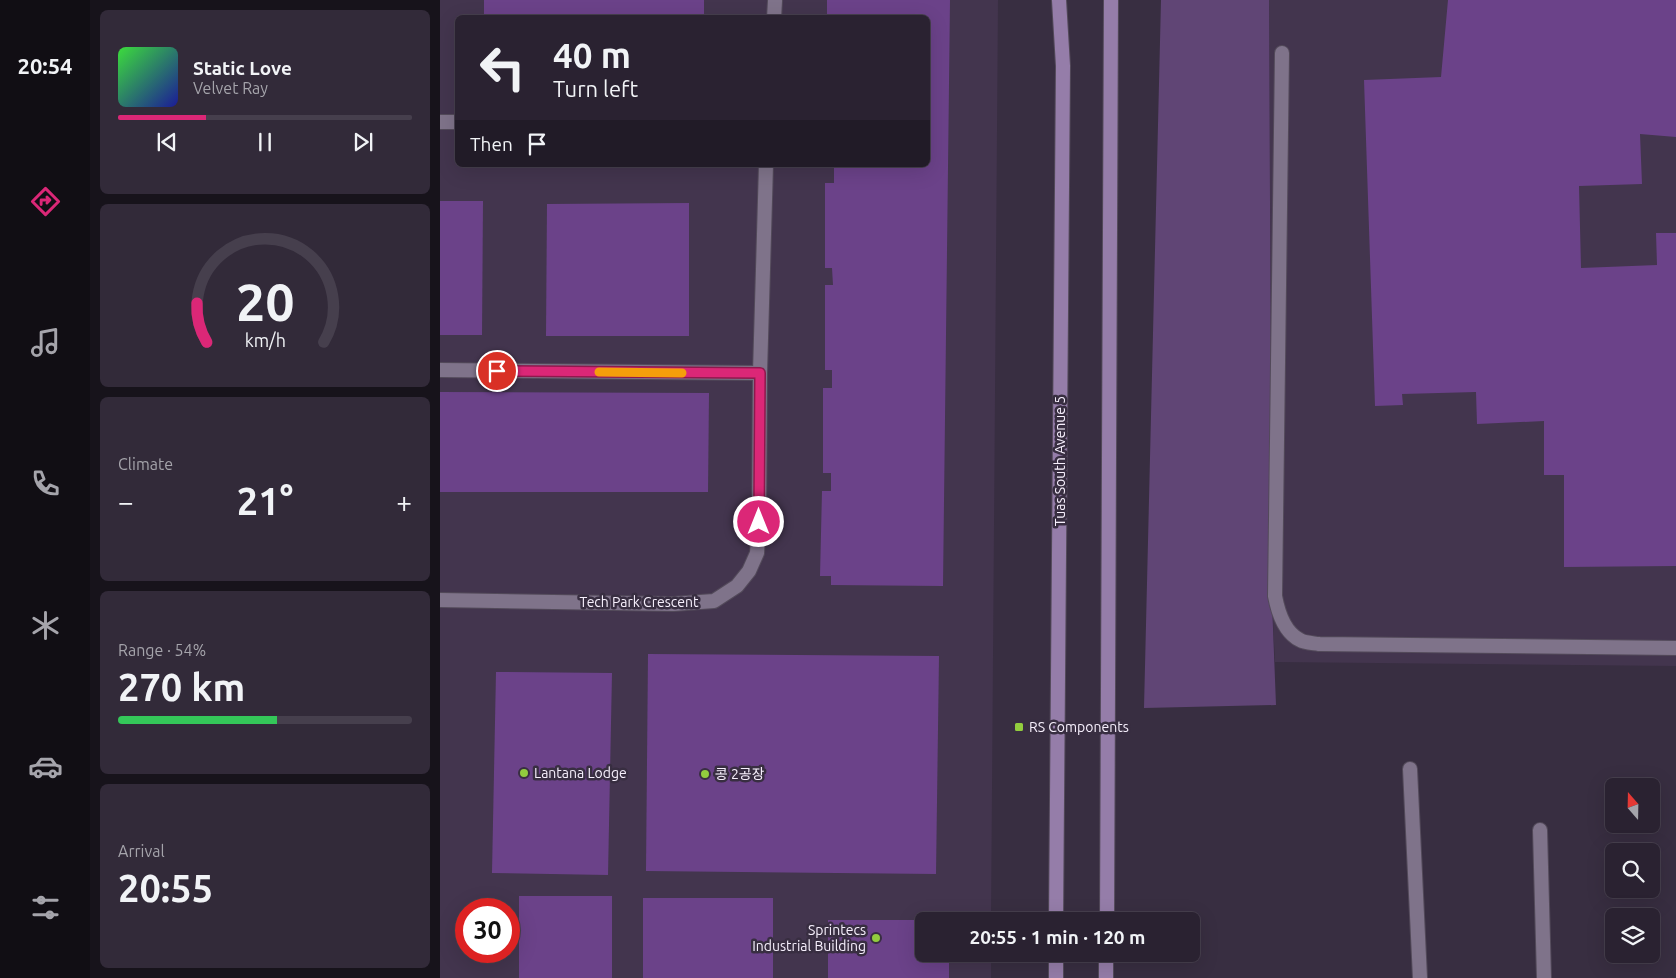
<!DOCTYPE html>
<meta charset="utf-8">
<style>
:root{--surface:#2a2231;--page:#322a39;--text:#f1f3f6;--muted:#a5a4ab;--line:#463f4d;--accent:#db2777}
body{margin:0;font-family:Ubuntu,"Noto Sans KR",sans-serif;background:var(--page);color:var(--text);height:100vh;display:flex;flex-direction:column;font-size:19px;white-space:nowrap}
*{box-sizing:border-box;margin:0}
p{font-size:16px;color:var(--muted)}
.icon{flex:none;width:28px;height:28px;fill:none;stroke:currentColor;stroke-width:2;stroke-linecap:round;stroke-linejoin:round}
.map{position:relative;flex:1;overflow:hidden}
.sheet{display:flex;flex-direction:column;gap:10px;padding:10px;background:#17131b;width:350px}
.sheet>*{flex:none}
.banner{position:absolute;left:15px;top:15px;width:475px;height:152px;border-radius:8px;box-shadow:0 5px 20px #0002,0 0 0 1px var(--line);background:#2a2231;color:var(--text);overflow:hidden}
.needle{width:32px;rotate:340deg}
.controls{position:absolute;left:1165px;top:778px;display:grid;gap:10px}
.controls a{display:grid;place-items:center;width:55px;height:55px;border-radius:8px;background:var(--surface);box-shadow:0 5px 20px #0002,0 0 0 1px var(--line);font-size:25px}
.speed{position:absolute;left:15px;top:898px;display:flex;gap:10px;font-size:25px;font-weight:700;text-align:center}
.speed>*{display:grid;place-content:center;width:65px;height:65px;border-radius:50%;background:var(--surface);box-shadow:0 5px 20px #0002,0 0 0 1px var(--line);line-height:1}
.speed .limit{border:8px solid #d22;background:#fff;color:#111}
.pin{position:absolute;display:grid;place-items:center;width:42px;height:42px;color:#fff;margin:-21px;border:2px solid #fff;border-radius:50%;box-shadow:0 1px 5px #0007}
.me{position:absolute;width:55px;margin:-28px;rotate:0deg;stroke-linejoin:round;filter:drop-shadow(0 0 4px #0008)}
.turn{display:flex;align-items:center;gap:18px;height:105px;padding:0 15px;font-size:22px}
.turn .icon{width:65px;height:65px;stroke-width:2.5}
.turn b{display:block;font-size:35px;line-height:42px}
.then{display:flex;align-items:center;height:48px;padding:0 15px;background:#0003;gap:10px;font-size:19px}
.big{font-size:38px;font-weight:700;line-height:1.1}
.sheet .widget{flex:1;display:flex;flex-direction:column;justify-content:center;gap:8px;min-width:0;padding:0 18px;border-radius:8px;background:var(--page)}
.sheet .dial{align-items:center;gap:0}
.dial svg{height:130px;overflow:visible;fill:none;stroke:var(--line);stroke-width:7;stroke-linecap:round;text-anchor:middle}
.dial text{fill:var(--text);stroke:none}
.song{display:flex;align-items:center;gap:15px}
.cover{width:60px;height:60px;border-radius:8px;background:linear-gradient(135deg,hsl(120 70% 55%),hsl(240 70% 35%))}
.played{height:5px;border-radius:2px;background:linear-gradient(90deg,var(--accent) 30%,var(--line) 30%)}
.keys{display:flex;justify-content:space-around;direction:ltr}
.heat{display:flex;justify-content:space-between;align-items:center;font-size:28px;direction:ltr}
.charge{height:8px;border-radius:4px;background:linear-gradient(90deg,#34c759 54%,var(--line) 0)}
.trip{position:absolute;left:475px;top:912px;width:285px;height:50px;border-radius:8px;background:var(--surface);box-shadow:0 5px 20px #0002,0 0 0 1px var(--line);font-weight:700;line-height:50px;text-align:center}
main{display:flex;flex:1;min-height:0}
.tabs{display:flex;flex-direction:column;width:90px;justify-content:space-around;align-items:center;background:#110e14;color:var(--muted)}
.tabs .icon{width:35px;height:35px}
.tabs .selected{color:var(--accent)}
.tabs b{font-size:22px;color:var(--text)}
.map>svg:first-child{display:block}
.built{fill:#43354e;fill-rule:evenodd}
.green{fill:#604575}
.building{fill:#6b4289}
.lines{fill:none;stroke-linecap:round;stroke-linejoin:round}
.service-casing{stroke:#534a5a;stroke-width:16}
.minor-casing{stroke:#534a5a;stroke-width:16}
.secondary-casing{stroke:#534a5a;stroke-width:16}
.service{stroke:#7f738a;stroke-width:14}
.minor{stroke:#7f738a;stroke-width:14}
.secondary{stroke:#957da9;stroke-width:14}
.route-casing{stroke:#8e194d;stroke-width:12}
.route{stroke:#db2777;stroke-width:9}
.slow{stroke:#f59e0b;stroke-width:9}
.poi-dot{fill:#92cd3e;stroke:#382e41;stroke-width:2}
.labels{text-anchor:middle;stroke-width:5;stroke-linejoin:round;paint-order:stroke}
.street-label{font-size:14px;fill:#f7f0fd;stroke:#382e41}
.poi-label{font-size:14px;fill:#f7f0fd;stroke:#382e41;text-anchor:start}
</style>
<main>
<nav class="tabs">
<b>20:54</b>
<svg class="icon selected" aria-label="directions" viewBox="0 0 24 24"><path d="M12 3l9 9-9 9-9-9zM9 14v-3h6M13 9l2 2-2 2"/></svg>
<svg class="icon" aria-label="music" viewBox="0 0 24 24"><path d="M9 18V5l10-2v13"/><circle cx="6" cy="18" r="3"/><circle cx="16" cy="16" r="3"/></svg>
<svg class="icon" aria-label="phone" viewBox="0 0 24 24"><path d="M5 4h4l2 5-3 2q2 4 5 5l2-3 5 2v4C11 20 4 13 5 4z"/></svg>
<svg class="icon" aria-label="climate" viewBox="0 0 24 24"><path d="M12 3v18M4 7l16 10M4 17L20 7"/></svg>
<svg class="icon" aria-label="car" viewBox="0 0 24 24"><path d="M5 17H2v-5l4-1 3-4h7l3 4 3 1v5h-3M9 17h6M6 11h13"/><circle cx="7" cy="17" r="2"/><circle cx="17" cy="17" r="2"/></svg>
<svg class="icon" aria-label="filters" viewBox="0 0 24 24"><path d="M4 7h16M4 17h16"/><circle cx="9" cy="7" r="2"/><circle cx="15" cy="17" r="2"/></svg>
</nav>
<section class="sheet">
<div class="widget">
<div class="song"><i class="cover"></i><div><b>Static Love</b><p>Velvet Ray</p></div></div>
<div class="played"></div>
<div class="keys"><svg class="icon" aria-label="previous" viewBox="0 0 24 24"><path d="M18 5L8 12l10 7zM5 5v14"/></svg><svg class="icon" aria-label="pause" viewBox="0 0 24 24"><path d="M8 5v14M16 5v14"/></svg><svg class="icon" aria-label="next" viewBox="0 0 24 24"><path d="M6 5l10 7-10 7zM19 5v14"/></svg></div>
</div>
<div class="widget dial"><svg viewBox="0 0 100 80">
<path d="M14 69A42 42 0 1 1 86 69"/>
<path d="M14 69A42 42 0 0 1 8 45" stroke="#db2777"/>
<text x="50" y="56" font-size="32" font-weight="700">20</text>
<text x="50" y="72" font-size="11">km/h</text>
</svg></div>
<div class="widget"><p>Climate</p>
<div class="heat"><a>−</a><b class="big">21°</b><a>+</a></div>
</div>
<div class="widget"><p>Range · 54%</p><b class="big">270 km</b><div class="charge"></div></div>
<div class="widget"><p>Arrival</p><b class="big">20:55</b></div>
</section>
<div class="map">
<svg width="1236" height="978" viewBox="0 0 1236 978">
<rect width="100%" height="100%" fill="#382e41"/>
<g class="built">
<path d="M0 0H558L551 921H484V954H551V978H0ZM18 18H488V165H18ZM26 909H69V951H26Z"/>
<path d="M829 0H1236V666L835 662 832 603Z"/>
</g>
<path class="green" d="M721 0H829L832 603 836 705 704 708Z"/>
<g class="building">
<rect x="44" y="0" width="220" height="18"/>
<path d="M387 0H510L503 586 391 585V576H380L382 491H391V473H383V388H392V370H385V285H393L392 268H385V183H394V165H488V18H387Z"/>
<path d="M1008 0H1236V137L1200 134 1202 184 1139 186 1141 268 1217 265 1216 233H1236V566L1124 567V475H1104V421L1037 424 1036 392 962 394 963 405 935 406 924 80 1001 77Z"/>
<path d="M0 201H43L42 335H0Z"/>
<path d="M249 203V336H106L107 204Z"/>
<path d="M0 392 269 393 268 492H0Z"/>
<path d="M208 654 499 656 496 874 206 871Z"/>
<path d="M56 672 172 673 168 875 52 873Z"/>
<rect x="79" y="896" width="93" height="82"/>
<rect x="203" y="898" width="130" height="80"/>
<path d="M388 920H484V954H509V978H388Z"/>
</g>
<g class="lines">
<defs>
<g id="service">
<path d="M842 53 835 596C838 612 844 632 860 640 865 643 873 643 879 644L1236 648"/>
<path d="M0 370 320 373"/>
<path d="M970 769 980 978"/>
<path d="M1100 830 1104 978"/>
</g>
<g id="minor">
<path d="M334 18 335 1"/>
<path d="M0 122H18"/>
<path d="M0 600 233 604 274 601 297 586 309 571 317 553 319 522 320 373 326 165"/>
</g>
<g id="secondary">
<path d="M616 921 623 66 619 0"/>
<path d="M667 921 671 0"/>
<path d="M616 978V954"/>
<path d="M666 978V954"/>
</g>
</defs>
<use href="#service" class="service-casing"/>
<use href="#minor" class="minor-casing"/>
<use href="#secondary" class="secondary-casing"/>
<use href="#service" class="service"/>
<use href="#minor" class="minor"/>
<use href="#secondary" class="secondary"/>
</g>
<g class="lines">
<defs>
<path id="route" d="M57 371 320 373 319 522"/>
</defs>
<use href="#route" class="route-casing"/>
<use href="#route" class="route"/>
<path class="slow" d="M159 372 242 373"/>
</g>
<g class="poi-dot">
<rect x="574" y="722" width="10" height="10" rx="2.5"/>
<circle cx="84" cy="773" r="5"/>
<circle cx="265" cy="774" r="5"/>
<circle cx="436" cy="938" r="5"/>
</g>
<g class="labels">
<g class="street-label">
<text transform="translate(620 461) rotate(-90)" y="5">Tuas South Avenue 5</text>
<text x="199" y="607">Tech Park Crescent</text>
</g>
<g class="poi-label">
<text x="589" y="732">RS Components</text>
<text x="94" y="778">Lantana Lodge</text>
<text x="275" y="779">콩 2공장</text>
<text x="426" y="935" text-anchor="end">Sprintecs<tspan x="426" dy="16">Industrial Building</tspan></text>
</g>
</g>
</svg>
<div class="controls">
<a><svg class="needle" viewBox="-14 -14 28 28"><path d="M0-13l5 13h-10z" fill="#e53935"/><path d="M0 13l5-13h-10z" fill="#a5a4ab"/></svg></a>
<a><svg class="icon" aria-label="search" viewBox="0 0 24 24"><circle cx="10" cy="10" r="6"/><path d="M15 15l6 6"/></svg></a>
<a><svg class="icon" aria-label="layers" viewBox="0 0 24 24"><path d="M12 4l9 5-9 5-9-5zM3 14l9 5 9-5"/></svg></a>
</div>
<div class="speed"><div class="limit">30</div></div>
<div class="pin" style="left:57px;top:371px;background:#d93025"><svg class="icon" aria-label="arrive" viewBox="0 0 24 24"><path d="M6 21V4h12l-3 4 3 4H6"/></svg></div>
<svg class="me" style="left:319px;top:522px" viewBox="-20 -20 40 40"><circle r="17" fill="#db2777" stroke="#fff" stroke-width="3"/><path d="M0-11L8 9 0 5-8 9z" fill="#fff"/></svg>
<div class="trip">20:55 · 1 min · 120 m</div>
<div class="banner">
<div class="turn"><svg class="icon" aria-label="left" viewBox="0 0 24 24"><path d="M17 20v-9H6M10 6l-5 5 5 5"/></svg><div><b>40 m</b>Turn left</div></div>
<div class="then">Then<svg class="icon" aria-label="arrive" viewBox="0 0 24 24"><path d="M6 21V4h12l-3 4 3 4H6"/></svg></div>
</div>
</div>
</main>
